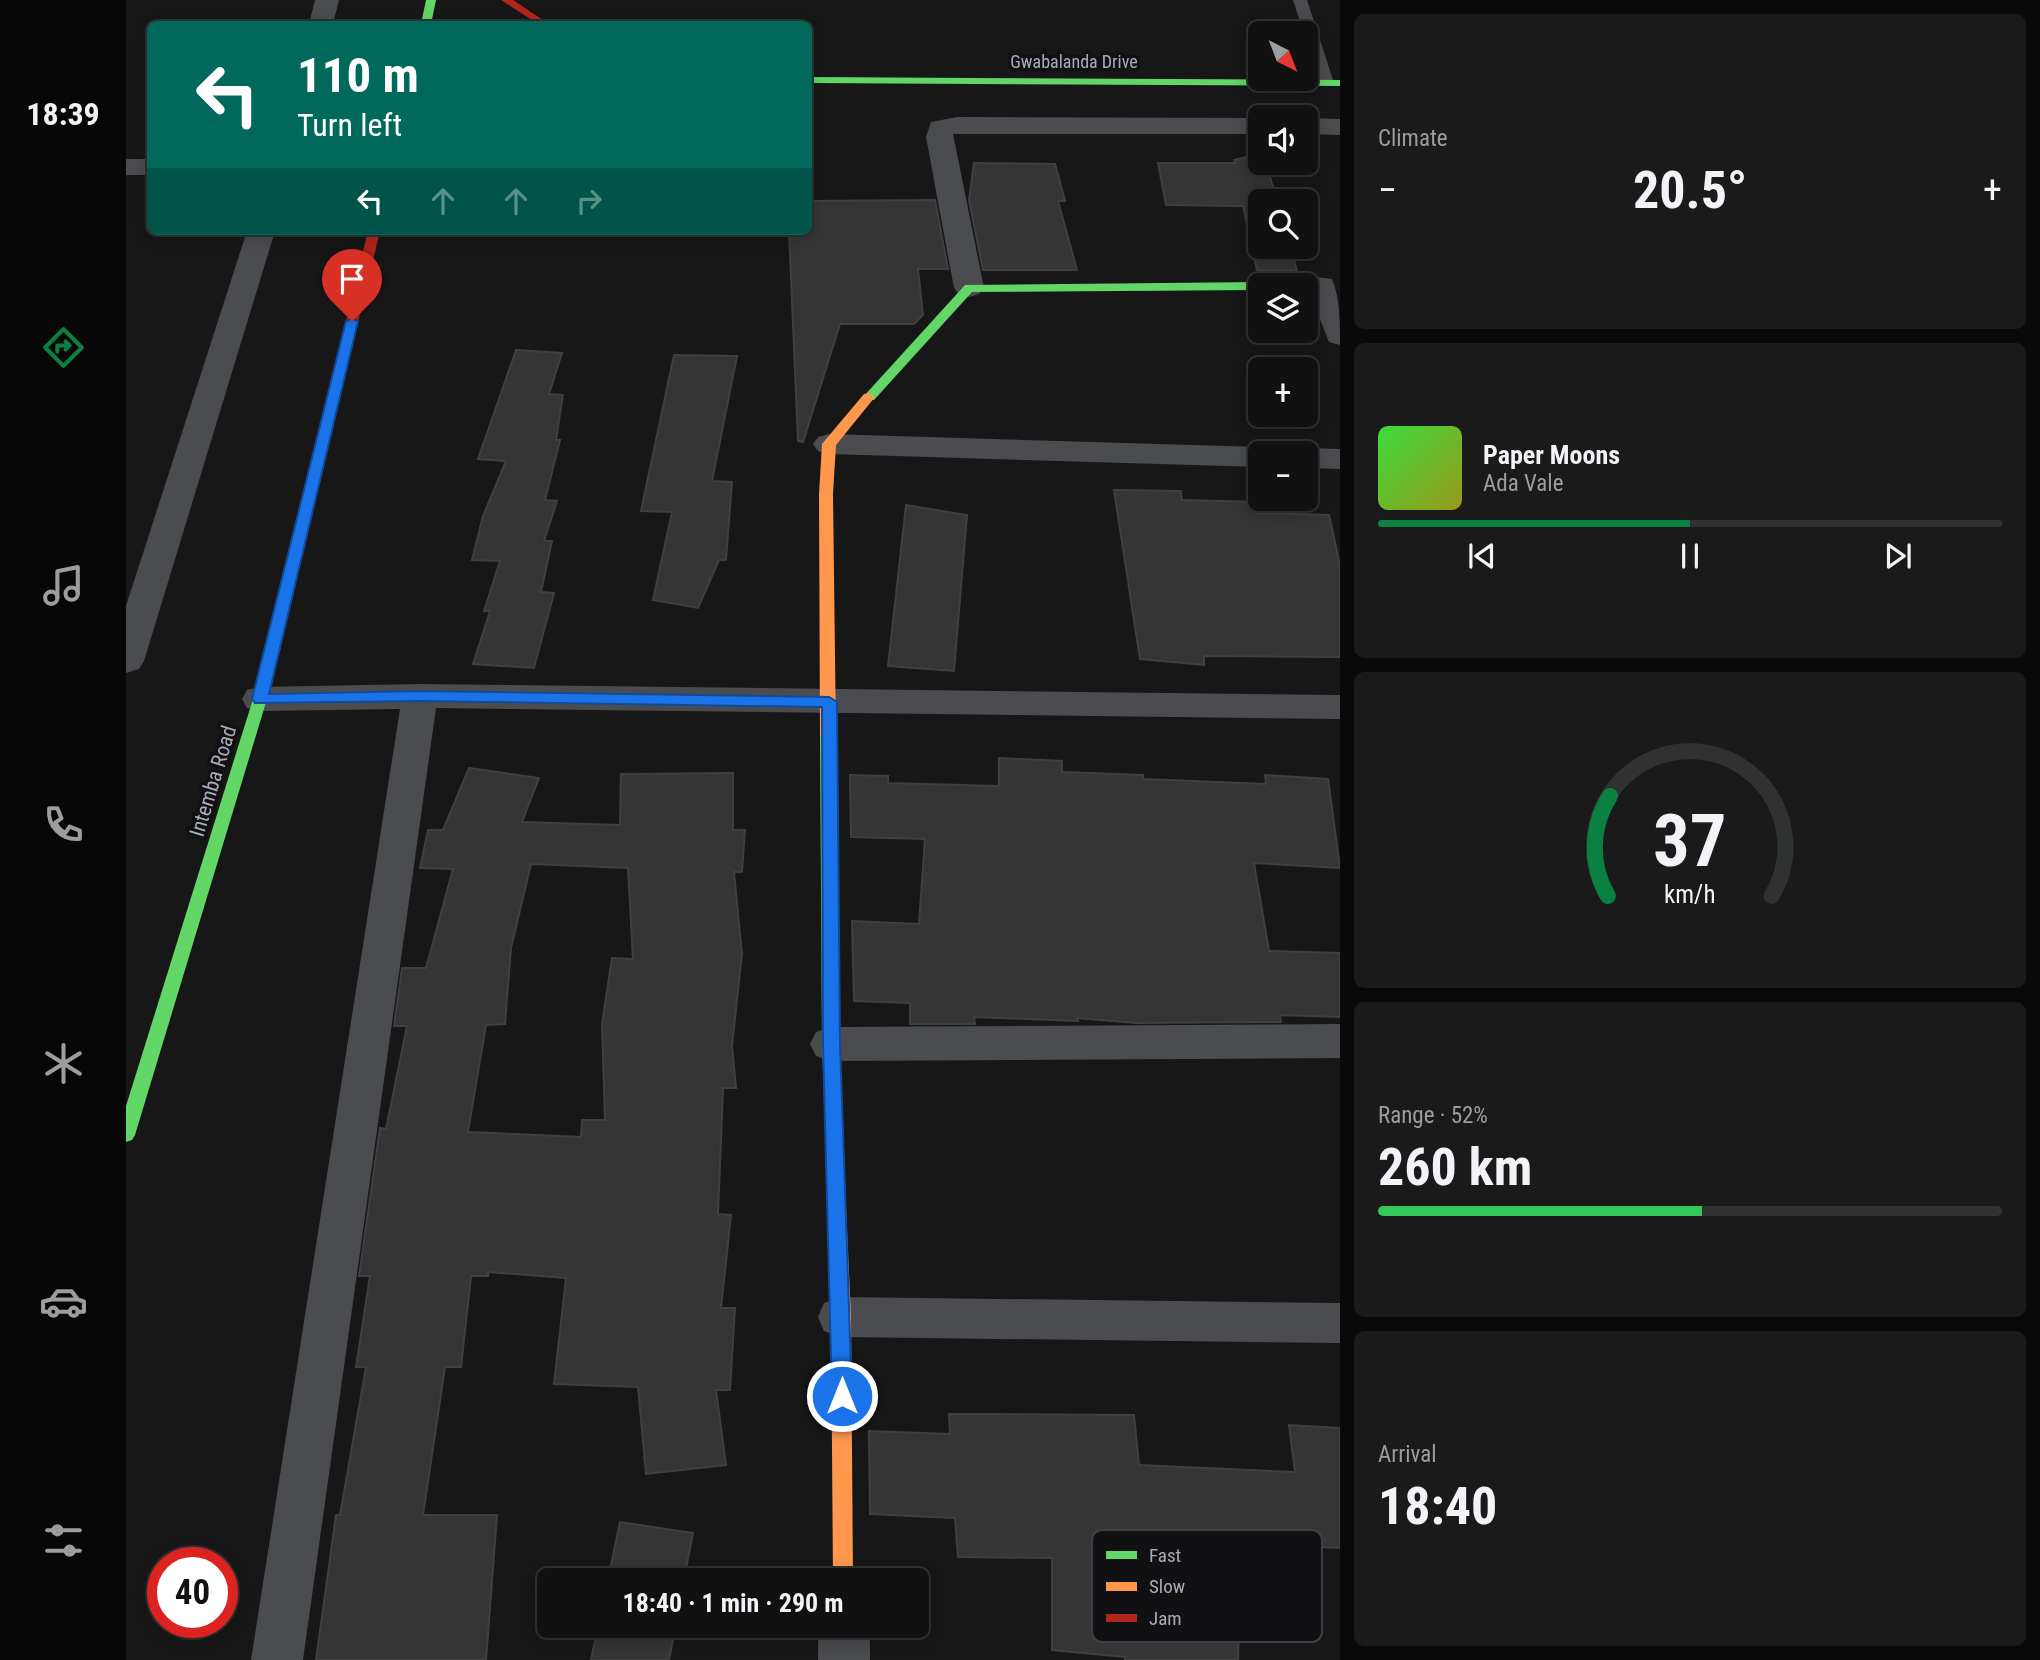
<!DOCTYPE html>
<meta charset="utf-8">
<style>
:root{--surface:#111;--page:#1a1a1a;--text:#f1f3f6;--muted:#9c9d9f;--line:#303131;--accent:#0b8043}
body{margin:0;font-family:"Roboto Condensed",sans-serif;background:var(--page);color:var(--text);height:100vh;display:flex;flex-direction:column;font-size:26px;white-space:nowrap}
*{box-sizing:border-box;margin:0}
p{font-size:23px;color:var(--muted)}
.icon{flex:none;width:38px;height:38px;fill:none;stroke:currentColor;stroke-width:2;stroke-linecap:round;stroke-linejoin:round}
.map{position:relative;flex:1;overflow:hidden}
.sheet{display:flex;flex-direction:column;gap:14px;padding:14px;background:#090909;width:700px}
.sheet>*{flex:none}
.banner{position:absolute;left:21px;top:21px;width:665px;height:214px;border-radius:10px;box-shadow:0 4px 18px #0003,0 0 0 2px var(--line);background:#00695c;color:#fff;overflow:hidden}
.needle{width:46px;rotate:138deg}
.tools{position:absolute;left:1122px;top:21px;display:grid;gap:14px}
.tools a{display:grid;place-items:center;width:70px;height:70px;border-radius:10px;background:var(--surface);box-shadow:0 4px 18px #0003,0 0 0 2px var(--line);font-size:35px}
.speed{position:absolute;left:21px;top:1547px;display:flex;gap:14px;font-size:35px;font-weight:700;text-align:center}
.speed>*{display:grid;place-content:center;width:91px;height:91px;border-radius:50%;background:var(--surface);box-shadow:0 4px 18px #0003,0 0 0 2px var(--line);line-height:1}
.speed .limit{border:10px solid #d22;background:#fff;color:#111}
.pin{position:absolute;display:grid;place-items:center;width:60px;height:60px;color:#fff;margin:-72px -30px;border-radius:50% 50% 50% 0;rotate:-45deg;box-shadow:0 0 7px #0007}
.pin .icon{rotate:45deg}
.me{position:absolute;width:77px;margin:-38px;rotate:0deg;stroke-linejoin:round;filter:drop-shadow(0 0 5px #0008)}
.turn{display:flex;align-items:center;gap:24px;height:147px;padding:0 35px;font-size:32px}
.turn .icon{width:91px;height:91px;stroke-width:2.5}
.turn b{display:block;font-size:49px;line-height:60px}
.lanes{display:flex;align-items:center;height:66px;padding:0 35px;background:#0003;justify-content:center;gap:35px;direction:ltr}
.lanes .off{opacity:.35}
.big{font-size:52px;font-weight:700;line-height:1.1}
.sheet .tile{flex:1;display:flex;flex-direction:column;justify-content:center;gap:10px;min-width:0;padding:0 24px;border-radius:10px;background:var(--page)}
.sheet .dial{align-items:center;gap:0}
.dial svg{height:182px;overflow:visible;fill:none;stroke:var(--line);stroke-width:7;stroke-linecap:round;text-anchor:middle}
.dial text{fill:var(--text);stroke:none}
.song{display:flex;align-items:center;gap:21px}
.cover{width:84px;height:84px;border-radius:10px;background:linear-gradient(135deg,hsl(120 70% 55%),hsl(60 70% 35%))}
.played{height:7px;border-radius:4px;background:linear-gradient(90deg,var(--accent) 50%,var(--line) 50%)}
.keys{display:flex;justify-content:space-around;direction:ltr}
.heat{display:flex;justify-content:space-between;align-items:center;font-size:38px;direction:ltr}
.charge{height:10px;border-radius:5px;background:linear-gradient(90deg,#34c759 52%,var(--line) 0)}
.trip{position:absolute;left:411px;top:1568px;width:392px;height:70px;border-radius:10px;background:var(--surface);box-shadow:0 4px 18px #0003,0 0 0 2px var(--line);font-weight:700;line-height:70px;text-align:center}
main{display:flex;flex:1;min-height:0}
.dock{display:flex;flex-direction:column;width:126px;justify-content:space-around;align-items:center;background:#070707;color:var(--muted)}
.dock .icon{width:49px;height:49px}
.dock .on{color:var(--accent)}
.dock b{font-size:32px;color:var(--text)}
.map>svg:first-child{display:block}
.building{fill:#353536;stroke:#3f4043;stroke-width:2;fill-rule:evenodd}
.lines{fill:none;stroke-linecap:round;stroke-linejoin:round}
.lane{fill:#4b4c50;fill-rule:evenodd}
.street{fill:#4b4c50;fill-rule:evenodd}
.fast{fill:#63d668;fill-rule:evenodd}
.slow{fill:#ff974d;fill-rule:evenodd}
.jam{fill:#b3261e;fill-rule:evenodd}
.route{fill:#1a73e8;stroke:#114b97;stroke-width:2}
.labels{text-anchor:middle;stroke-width:7;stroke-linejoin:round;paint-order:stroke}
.far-street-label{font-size:18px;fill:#a8adb8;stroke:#111113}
.street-label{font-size:21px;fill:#a8adb8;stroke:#111113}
.key{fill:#111113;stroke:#3e4045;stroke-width:2}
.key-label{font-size:19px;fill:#a8adb8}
</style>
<main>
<nav class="dock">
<b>18:39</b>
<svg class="icon on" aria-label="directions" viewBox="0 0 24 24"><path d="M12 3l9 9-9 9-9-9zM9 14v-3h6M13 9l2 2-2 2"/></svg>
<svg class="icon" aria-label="music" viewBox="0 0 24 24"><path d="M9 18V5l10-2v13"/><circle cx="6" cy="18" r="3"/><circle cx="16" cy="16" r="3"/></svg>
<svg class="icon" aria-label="phone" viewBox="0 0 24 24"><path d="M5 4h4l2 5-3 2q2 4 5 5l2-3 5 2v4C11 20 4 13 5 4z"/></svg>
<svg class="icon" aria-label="climate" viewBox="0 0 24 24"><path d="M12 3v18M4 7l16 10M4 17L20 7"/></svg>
<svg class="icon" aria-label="car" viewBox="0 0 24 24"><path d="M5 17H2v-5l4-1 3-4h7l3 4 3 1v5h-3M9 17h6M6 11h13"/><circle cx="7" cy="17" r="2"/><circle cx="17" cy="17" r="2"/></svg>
<svg class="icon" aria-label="filters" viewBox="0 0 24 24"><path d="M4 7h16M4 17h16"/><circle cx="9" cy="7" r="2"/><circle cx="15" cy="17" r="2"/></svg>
</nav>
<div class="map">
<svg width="1214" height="1660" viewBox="0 0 1214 1660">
<rect width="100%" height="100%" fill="#171717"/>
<g class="building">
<path d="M1134 154V163H1140L1151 201H1134V247H1164L1171 271 1131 270 1117 206 1040 205 1032 163H1109L1108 160Z"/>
<path d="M848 163 929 164 939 201H932L951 270H857L843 200Z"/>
<path d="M809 200 822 269H792L797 315 788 324H714L677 442 672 441 663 231H682V201Z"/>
<path d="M390 350 436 353 423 394 437 395 430 440H434L419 500 431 501 418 541H426L415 592 428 593 408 668 347 664 364 611H358L374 561 346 560 357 516 380 461 352 459Z"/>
<path d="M548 355 611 356 586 481 606 482 600 560H593L572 608 527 600 546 512 515 511Z"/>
<path d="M988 490 1055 491 1056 500 1131 502 1133 513 1203 515 1214 565V657L1078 656V665L1014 659Z"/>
<path d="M780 505 841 515 828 671 762 666Z"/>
<path d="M873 758 936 761V772L1017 775V779L1140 784 1139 775 1202 779 1214 868 1128 863 1143 951 1214 953V1017L1154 1015 1155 1022 1011 1023 951 1018 952 1021 848 1017 849 1024H784V1003L728 1001 726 921 793 924 799 839 725 837 724 775 762 776V783L873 786Z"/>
<path d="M343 768 413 778 396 822 494 825 495 774 607 773V830H619L616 872H608L616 954 606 1046 610 1088H597L592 1214 605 1215 595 1308H609L604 1390H590L600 1465 520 1474 512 1387 428 1384 440 1278 362 1272V1276H345L335 1367H319L297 1515H371L360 1660H190L210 1515H214L240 1367H230L244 1276H233L254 1128 260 1129 281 1026H268L276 968H300L327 869 294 868 302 830H317ZM405 864 502 868 507 959 486 958 476 1024 479 1120H456L455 1137 342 1132 360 1025 379 1024 385 948Z"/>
<path d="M823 1414 1008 1415 1013 1465 1169 1472 1163 1425 1214 1428V1548L1020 1538 1029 1624 1113 1628 1112 1660H999V1657L926 1650V1558L832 1557 829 1518 744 1514 743 1431 824 1434Z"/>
<path d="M494 1522 567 1533 558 1580H482Z"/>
<path d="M472 1626H550L543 1660H465Z"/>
</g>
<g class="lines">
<path class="lane" d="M1167 0H1181L1208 83 1206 86H1196L1194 83Z"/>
<g class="street">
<path d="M189 0H213L207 24H183Z"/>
<path d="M831 117 1134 118V134H827L858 288 853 294 843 297 833 294 828 288 800 137 805 122Z"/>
<path d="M1180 118 1214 119V135L1180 134Z"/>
<rect x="0" y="159" width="24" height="16"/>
<path d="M121 231H149L18 661 13 669 0 673V606Z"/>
<path d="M1180 276 1206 279C1214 297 1214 324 1214 345L1203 342 1184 294H1180V285H1165L1170 279Z"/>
<path d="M703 434 1134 447 1148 453H1134V467L703 454 692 451 687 444 692 437Z"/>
<path d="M1180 448 1214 449V469L1180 468V453H1167Z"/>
<path d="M294 684 1214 695V719L310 708 177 1660H125L274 709 134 711 121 708 116 699 121 690 134 687Z"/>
<path d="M1214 1024V1058L705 1061 690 1056 684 1044 690 1032 705 1027Z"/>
<path d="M715 1297 1214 1303V1343L715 1337 698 1331 692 1317 698 1303Z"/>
<rect x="692" y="1626" width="52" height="34"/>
</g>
<g class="fast">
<path d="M300 0H310L305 24H295Z"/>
<path d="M682 77 1214 80V86L682 83Z"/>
<path d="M1134 282 1139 285H1134V290L846 292 748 400H738L737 397 839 285Z"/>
<path d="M176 523 183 527 141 699 9 1135 6 1140 0 1142V1106L127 699 169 527Z"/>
<path d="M702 732 710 737 714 1044 720 1207 717 1212 711 1215 705 1212 702 1207 696 1044 694 737Z"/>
</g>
<g class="slow">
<path d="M743 393 749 397 710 445 707 494 710 737 702 742 694 737 693 494 696 444 738 394Z"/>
<path d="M711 1199 717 1202 720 1207 725 1317 727 1580H707L705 1317 702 1207 705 1202Z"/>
</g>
<g class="jam">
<path d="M375 0H387L423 24H412Z"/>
<path d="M242 231H254L183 527 176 531 169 527Z"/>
</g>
</g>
<path class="route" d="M226 318 232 321 143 694 294 691 703 697 711 702 714 1044 726 1396 723 1402 716 1405 709 1402 706 1396 697 1044 696 707 294 701 129 703 126 699 220 321Z"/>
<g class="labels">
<g class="far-street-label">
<text x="948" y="68">Gwabalanda Drive</text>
</g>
<g class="street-label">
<text transform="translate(87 781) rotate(-73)" y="7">Intemba Road</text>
</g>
</g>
<rect x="966" y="1530" width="230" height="112" rx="10" class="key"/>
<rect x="980" y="1551" width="31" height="8" fill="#63d668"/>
<rect x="980" y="1582" width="31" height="9" fill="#ff974d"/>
<rect x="980" y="1614" width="31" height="8" fill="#b3261e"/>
<g class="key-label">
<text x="1023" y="1562">Fast</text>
<text x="1023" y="1593">Slow</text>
<text x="1023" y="1625">Jam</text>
</g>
</svg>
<div class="tools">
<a><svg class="needle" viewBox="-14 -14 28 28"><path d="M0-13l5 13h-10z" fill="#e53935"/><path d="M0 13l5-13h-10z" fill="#9c9d9f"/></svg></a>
<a><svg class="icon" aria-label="sound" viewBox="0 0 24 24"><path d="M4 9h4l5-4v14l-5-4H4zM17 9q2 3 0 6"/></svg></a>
<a><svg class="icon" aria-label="search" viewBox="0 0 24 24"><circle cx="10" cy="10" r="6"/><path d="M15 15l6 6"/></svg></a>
<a><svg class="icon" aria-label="layers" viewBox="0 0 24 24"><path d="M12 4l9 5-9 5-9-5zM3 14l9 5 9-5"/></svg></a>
<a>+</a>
<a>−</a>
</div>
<div class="speed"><div class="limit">40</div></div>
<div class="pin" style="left:226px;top:321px;background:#d93025"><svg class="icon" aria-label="arrive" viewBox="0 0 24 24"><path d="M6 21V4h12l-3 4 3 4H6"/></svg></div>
<svg class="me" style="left:716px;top:1396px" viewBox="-20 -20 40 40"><circle r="17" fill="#1a73e8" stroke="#fff" stroke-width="3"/><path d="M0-11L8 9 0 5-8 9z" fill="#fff"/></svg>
<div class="trip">18:40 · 1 min · 290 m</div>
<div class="banner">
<div class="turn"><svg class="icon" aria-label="left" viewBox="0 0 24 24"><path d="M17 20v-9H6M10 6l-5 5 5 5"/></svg><div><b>110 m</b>Turn left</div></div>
<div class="lanes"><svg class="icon" aria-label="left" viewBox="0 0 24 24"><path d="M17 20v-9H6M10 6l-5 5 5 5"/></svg><svg class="icon off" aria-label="ahead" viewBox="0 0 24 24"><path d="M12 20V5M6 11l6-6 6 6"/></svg><svg class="icon off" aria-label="ahead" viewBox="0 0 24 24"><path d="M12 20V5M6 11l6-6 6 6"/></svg><svg class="icon off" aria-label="right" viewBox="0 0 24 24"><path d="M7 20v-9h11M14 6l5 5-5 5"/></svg></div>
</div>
</div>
<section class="sheet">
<div class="tile"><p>Climate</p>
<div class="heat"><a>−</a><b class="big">20.5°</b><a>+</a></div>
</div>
<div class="tile">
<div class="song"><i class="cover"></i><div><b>Paper Moons</b><p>Ada Vale</p></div></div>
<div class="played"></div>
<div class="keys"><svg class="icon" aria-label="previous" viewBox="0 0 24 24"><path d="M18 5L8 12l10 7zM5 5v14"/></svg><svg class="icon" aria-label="pause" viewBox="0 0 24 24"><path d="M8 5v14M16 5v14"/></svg><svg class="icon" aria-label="next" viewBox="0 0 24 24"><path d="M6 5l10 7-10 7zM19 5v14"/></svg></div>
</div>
<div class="tile dial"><svg viewBox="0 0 100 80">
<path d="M14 69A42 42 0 1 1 86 69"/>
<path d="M14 69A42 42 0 0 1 15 25" stroke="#0b8043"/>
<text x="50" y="56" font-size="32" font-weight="700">37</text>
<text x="50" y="72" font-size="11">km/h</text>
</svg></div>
<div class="tile"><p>Range · 52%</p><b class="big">260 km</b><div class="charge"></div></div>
<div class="tile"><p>Arrival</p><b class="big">18:40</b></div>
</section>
</main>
